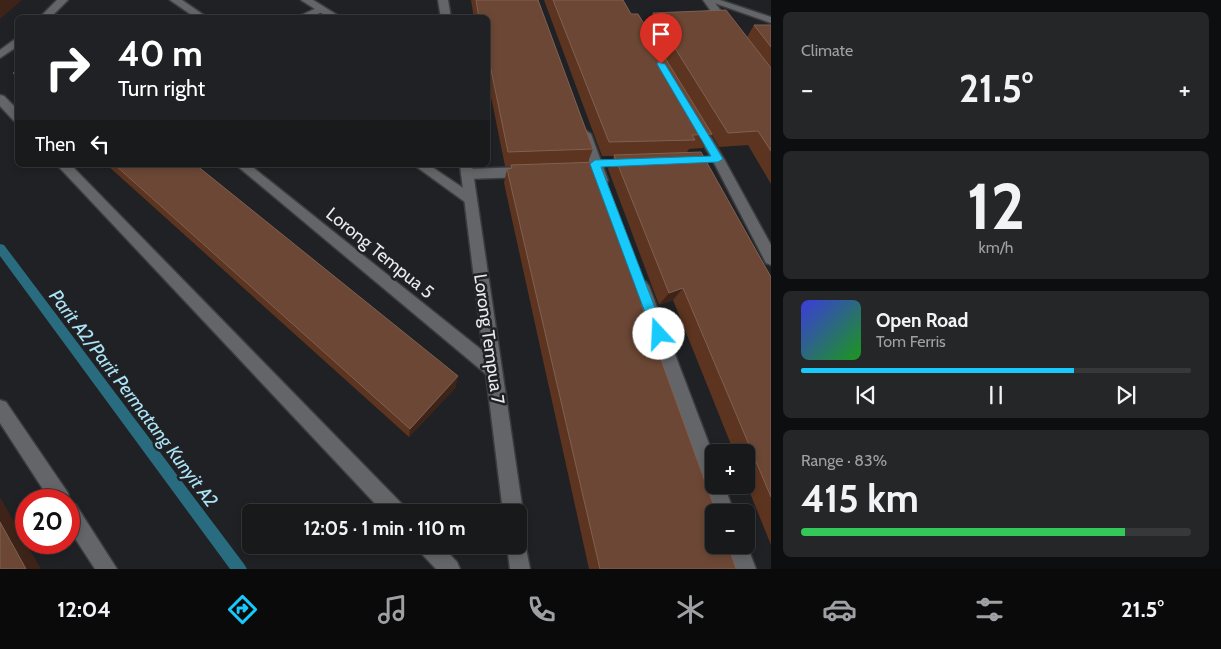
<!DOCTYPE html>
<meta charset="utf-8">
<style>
:root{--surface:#18191b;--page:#252628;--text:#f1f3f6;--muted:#9fa0a3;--line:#36383a;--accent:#18cafc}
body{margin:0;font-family:Cabin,sans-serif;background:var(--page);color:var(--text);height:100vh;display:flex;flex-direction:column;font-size:19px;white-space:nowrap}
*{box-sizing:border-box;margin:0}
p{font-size:16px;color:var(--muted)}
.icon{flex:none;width:28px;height:28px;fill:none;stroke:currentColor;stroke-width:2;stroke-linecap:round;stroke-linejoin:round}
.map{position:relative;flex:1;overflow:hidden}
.details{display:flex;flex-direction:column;gap:12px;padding:12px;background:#0d0e0f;width:450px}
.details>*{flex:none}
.top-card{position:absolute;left:15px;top:15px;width:475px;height:152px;border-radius:8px;box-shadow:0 2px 8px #0003,0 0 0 1px var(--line);background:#202124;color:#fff;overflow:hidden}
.tools{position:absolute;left:705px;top:444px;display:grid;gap:10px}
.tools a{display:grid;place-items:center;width:50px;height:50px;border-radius:8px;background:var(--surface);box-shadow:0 2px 8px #0003,0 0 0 1px var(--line);font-size:25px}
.speed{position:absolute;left:15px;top:489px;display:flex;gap:10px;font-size:25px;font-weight:700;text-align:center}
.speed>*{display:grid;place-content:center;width:65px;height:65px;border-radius:50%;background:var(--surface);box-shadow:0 2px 8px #0003,0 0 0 1px var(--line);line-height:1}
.speed .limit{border:8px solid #d22;background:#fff;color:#111}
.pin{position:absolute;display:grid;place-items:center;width:42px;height:42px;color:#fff;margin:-51px -21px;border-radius:50% 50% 50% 0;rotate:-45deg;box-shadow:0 0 5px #0007}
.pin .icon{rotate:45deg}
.me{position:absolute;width:55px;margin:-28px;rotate:340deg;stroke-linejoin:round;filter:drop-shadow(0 0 4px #0008)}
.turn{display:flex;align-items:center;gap:18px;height:105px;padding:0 20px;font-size:22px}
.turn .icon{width:65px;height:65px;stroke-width:2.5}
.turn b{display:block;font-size:35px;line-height:42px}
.then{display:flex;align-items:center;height:48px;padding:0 20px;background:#0003;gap:10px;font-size:19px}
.big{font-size:38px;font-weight:800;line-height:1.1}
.details .card{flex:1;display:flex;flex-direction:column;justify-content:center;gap:8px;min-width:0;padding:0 18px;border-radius:8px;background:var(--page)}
.details .dial{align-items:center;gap:0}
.dial b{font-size:65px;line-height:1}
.song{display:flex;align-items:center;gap:15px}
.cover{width:60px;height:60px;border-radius:8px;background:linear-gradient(135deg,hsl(240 70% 55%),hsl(120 70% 35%))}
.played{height:5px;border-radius:2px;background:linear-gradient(90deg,var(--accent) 70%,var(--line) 70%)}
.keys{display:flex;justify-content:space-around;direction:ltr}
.heat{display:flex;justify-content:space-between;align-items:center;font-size:28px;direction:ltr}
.charge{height:8px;border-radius:4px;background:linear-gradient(90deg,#34c759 83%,var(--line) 0)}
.trip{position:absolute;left:242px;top:504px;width:285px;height:50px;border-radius:8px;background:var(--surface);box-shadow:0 2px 8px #0003,0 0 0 1px var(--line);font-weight:800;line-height:50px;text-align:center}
.tabs{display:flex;height:80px;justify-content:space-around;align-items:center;background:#0a0a0b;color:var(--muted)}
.tabs .icon{width:35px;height:35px}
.tabs .active{color:var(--accent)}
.tabs b{font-size:22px;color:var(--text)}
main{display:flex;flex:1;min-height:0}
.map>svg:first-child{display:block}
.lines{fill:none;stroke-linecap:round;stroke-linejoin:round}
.stream{fill:#296c80;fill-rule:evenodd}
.service-casing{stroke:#3b3c3e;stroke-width:3}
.minor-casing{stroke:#3b3c3e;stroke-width:3}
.service{fill:#636568;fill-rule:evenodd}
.minor{fill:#636568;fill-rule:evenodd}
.wall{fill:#5d341f}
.shaded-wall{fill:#3e2418}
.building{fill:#6c4735;stroke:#7f6152}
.route{fill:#18cafc;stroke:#1083a4}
.labels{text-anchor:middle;stroke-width:5;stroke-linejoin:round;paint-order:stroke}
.street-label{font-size:18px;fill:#e9eaec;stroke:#202124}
.water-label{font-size:19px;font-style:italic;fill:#ace3f6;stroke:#202124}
</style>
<main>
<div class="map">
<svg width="771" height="569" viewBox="0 0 771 569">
<rect width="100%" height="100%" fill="#202124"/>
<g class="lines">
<path class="stream" d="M0 244 4 245 244 564 247 569H230L0 256Z"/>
<defs>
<g id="service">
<path d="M170 0H182L208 18H196Z"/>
<path d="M703 0H713L732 26 731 28H723Z"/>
<path d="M321 6 324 7V11L309 18H295Z"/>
<path d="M0 95 4 96 18 110V122L14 121 0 106Z"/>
<path d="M585 130 591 134 608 180 607 183H597L596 180 579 134Z"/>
<path d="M57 165H71L403 505 405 512H383Z"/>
<path d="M414 165H429L475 196 477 199 475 202H465Z"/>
<path d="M526 167 531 169 532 172 531 175 526 177 467 179 462 177 461 174 462 171 467 169Z"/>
<path d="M641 280 646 282 649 286 714 457V485H724L734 512H715L633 286 636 282Z"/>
<path d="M0 400 6 402 68 493 70 503 76 505 117 569H95L69 529V500H50L0 423Z"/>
<path d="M746 543 756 569H736L727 545H746Z"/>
<path d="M417 545H441L457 562 460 569H436L420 552Z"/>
</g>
<g id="minor">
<path d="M57 0H68L50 18H39Z"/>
<path d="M301 0H313L342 18H329Z"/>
<path d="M438 0H448L451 18H441Z"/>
<path d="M706 0H720L771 17V23Z"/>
<path d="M18 37V46L0 58V50Z"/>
<path d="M697 120 701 121 724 159 771 245V265L766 263 712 159 691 124Z"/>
<path d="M236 165H250L483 351 460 165H472L523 512 520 519 519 512H503L486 374Z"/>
<path d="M519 536 524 538 530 569H510L507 545H519Z"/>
</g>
</defs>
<use href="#service" class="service-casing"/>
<use href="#minor" class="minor-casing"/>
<use href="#service" class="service"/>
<use href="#minor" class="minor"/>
</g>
<g class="wall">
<path d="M471 0H538L593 149 588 162 643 310 736 569H589L504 183 507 169H510L511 166H505L488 82V18H474Z"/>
<path d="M544 0H623L631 14 647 27 653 13 747 37 754 25H771V184L748 145 719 147 712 135 703 148 689 149 687 152 771 277V545L746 483V452H734L673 300 659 305 608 169 614 156H602Z"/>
<path d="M107 165H196L456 387 409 437Z"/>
</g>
<g class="shaded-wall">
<path d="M0 0H22L0 19Z"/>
<path d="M683 288 673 300 659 305 669 293Z"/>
<path d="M651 300 641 312V304Z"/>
<path d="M458 376 456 387 409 437 410 429Z"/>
<path d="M0 497 41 569H26L0 522Z"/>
</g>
<g class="building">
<path d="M476 0H538L593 149 508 152 488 55V18H479Z"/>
<path d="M553 0H623L631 14H638L712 134 692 135 695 140 609 142Z"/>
<path d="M726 10 771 68V151L758 131 728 133 653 13Z"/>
<path d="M754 25H771V47Z"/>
<path d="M18 71V78L13 73Z"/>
<path d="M701 152 771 277V497L683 288 669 293 614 155Z"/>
<path d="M599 162 651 300 641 304 716 512H714V545H728L736 569H600L507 169 512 168 511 165Z"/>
<path d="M115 165H196L458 376 410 429Z"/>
<path d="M0 522 26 569H0Z"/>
</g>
<path class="route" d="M658 62 665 64 723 159 718 162 601 167 665 334 663 338 659 340 655 338 653 334 590 164 595 160 711 156 657 64Z"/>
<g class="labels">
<g class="street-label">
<text transform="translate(380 253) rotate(39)" y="6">Lorong Tempua 5</text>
<text transform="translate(489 339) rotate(82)" y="6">Lorong Tempua 7</text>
</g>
<g class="water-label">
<text transform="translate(134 398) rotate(53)" y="7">Parit A2/Parit Permatang Kunyit A2</text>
</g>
</g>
</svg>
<div class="tools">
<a>+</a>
<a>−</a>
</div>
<div class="speed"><div class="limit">20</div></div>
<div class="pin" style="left:661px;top:64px;background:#d93025"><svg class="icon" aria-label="arrive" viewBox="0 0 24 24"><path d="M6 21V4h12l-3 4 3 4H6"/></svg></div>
<svg class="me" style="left:659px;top:334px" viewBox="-20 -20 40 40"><circle r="19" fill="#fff"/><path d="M0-13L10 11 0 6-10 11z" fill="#18cafc"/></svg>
<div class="trip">12:05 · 1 min · 110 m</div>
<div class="top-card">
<div class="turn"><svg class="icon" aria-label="right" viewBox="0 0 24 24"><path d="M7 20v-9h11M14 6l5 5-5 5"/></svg><div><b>40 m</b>Turn right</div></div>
<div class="then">Then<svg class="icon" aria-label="left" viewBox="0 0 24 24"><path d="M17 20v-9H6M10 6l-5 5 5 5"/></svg></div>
</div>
</div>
<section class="details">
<div class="card"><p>Climate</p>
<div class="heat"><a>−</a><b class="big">21.5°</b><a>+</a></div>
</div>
<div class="card dial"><b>12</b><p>km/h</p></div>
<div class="card">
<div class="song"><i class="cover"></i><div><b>Open Road</b><p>Tom Ferris</p></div></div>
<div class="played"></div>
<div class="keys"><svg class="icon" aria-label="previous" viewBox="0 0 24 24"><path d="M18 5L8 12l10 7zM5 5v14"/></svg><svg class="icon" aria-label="pause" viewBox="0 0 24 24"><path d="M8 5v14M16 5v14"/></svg><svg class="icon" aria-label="next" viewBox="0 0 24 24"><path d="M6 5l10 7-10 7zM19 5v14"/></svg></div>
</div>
<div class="card"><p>Range · 83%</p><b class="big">415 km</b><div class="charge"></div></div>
</section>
</main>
<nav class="tabs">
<b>12:04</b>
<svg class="icon active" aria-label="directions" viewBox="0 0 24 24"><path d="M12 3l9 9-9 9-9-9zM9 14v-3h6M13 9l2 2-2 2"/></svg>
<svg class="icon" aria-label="music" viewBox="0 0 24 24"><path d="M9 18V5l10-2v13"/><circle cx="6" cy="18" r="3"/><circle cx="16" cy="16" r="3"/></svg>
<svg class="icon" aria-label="phone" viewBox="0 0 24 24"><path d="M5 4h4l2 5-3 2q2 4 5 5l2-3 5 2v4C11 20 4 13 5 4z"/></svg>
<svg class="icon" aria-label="climate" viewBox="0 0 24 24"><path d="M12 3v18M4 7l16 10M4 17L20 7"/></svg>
<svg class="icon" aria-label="car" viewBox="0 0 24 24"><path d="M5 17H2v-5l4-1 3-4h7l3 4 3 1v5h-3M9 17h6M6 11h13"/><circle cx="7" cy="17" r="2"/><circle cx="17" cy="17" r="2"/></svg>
<svg class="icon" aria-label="filters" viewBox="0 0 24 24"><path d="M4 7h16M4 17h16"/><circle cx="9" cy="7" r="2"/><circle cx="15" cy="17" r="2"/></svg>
<b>21.5°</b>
</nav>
